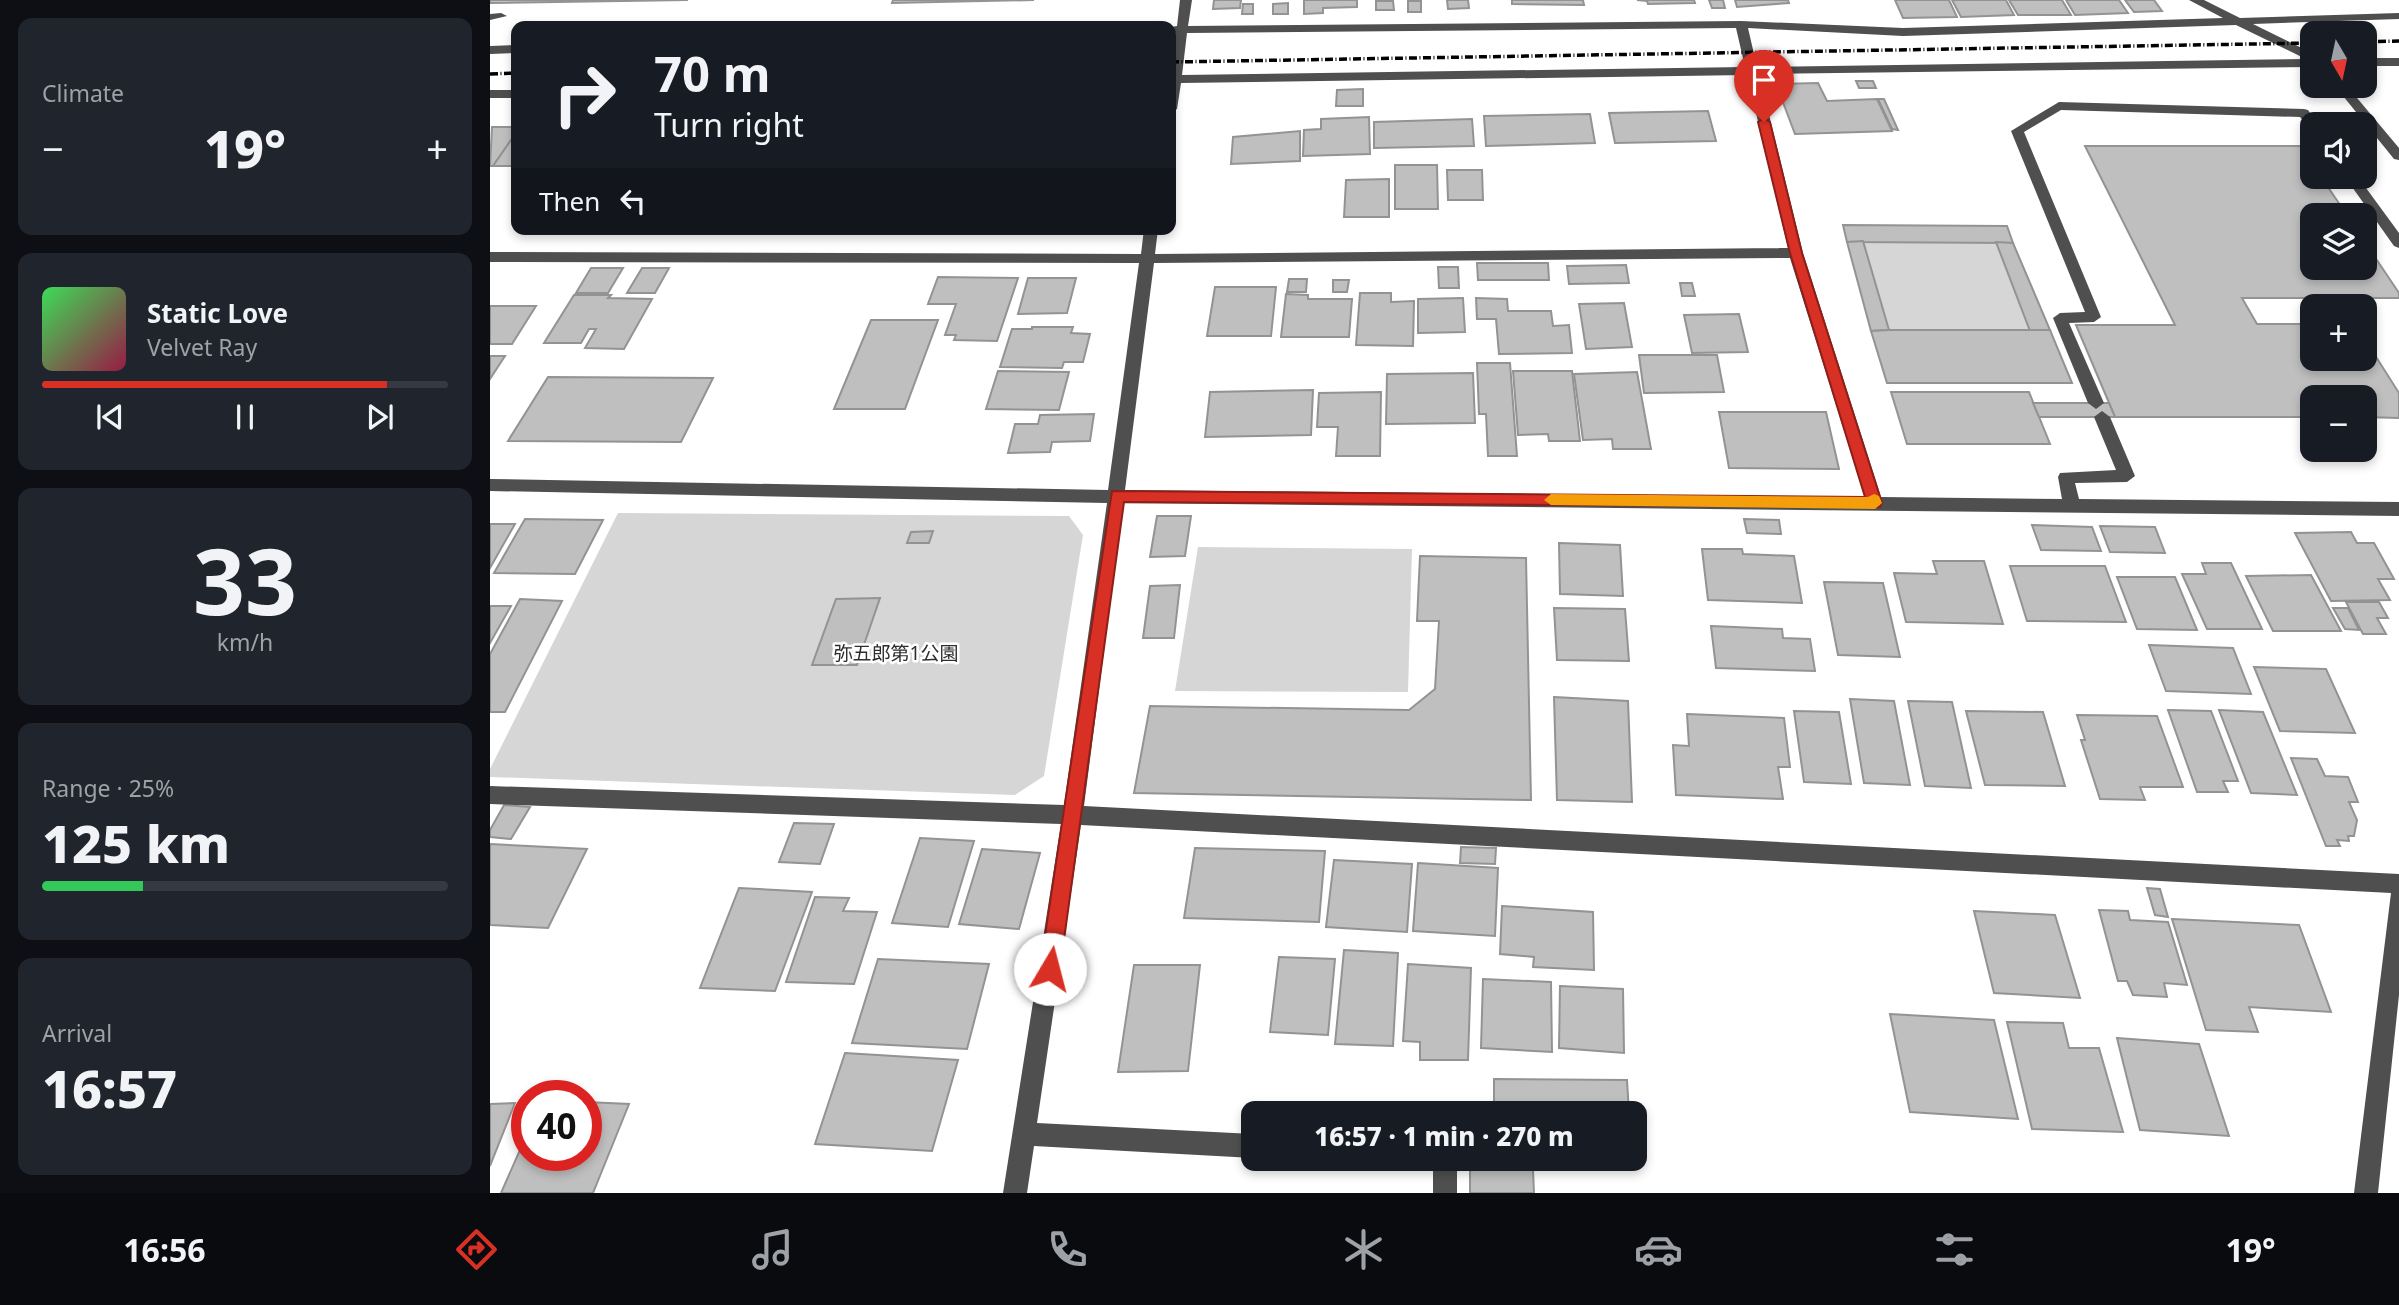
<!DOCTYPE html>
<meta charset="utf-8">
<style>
:root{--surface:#171b24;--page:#20242c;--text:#f1f3f6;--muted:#9ea1a6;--line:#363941;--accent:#d93025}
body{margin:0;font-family:"Noto Sans","Noto Sans JP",sans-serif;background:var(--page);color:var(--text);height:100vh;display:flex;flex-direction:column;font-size:26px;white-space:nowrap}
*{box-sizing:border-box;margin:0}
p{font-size:23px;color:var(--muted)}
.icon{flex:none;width:38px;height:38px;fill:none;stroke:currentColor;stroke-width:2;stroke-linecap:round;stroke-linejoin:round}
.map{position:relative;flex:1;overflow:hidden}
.side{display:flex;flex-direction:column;gap:18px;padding:18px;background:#0d0f14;width:490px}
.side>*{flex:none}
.banner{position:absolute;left:21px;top:21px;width:665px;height:214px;border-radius:14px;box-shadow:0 4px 10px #0003;background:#171b24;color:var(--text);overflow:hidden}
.needle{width:46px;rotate:171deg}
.controls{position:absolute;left:1810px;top:21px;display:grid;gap:14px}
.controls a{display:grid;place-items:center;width:77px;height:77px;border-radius:14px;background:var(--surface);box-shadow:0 4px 10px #0003;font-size:35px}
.speed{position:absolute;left:21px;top:1080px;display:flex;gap:14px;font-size:35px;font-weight:700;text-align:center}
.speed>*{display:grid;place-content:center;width:91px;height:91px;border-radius:50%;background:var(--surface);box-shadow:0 4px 10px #0003;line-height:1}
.speed .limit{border:10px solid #d22;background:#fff;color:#111}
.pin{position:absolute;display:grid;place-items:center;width:60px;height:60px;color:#fff;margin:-72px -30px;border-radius:50% 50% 50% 0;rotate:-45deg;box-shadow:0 0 7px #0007}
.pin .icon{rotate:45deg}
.me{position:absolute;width:77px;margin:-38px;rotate:8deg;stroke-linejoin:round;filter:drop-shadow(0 0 5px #0008)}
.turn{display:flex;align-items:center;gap:24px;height:147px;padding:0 28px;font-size:32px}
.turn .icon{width:91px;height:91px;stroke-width:2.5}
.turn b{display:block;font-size:49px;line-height:60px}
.then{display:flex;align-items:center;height:66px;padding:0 28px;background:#0003;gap:14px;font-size:26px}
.big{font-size:52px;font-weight:800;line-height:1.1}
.side .tile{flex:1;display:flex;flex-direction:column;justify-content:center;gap:10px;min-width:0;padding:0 24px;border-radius:14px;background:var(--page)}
.side .dial{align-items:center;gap:0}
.dial b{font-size:91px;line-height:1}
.song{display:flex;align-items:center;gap:21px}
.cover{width:84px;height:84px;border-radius:10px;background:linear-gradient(135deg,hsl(130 70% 55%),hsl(340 70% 35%))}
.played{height:7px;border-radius:4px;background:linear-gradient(90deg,var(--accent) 85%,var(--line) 85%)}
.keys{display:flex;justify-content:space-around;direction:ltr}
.heat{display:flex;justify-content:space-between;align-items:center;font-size:38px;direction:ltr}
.charge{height:10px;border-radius:5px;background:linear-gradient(90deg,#34c759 25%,var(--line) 0)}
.trip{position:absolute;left:751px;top:1101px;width:406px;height:70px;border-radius:14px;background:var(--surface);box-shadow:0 4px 10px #0003;font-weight:800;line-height:70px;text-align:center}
.dock{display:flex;height:112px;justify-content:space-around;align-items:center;background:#090b0e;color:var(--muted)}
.dock .icon{width:49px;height:49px}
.dock .active{color:var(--accent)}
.dock b{font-size:32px;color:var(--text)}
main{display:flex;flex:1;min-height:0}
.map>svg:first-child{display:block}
.green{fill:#d6d6d6}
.building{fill:#bfbfbf;stroke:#939393;stroke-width:2}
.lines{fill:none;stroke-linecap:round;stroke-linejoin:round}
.minor{fill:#4f4f4f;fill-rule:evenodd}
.rail{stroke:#000;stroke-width:3.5;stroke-dasharray:8 2.5 1 2.5;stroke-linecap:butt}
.route{fill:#d93025;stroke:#8d1f18;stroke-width:2}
.slow{fill:#f59e0b}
.labels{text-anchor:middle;stroke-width:5;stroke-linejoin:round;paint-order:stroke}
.park-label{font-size:19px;fill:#2d2d2d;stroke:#fff}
</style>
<main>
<section class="side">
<div class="tile"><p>Climate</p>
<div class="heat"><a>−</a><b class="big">19°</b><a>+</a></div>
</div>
<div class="tile">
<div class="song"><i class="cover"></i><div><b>Static Love</b><p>Velvet Ray</p></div></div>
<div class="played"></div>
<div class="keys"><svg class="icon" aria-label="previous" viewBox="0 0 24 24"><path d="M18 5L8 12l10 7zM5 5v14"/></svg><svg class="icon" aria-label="pause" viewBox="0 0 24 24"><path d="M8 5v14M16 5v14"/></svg><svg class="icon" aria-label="next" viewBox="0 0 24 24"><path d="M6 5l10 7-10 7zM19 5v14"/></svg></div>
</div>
<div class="tile dial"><b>33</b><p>km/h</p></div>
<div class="tile"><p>Range · 25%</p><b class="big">125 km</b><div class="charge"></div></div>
<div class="tile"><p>Arrival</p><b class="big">16:57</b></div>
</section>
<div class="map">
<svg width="1909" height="1193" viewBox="0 0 1909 1193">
<rect width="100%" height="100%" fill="#fff"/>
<g class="green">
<path d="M1373 241 1506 242 1540 331 1399 330Z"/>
<path d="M128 513 579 516 593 535 554 776 525 795 0 777V769Z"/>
<path d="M708 547 922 549 918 692 685 691Z"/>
</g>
<g class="building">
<path d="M0 0H198L0 3Z"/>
<path d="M403 0H544L402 3Z"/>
<path d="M724 0H751L750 8 723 9Z"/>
<path d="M814 0H867V7L833 8V13L814 14Z"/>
<path d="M957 0H978L979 8 958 9Z"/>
<path d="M1022 0H1093L1094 5 1022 4Z"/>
<path d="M1147 0H1204L1205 3 1158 4 1157 1Z"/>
<path d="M1219 0H1233L1235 8H1222Z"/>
<path d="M1245 0H1298L1299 3 1247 7Z"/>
<path d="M1405 0H1459L1467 17 1413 18Z"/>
<path d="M1462 0H1516L1524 15 1471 17Z"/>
<path d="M1519 0H1572L1581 15H1528Z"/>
<path d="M1576 0H1629L1638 13 1585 15Z"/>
<path d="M1635 0H1664L1672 11 1644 12Z"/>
<path d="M886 1H903L904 10H886Z"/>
<rect x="918" y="1" width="13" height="11"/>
<path d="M798 3V14H783V4Z"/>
<path d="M753 4H763V14H752Z"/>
<path d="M1366 81H1383L1386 88H1369Z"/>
<path d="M1328 83 1337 101 1387 99 1402 131 1305 134 1286 84Z"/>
<path d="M873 89V106H846L847 90Z"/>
<path d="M1388 99H1394L1408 130 1402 129Z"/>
<path d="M1218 111 1226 141 1125 143 1119 113Z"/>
<path d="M1100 114 1105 143 996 146 994 116Z"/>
<path d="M879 117 880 154 813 156 814 130 831 129V119Z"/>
<path d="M982 119 984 146 884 148V122Z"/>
<path d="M2 127H26V133L3 166H0Z"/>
<path d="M810 131V161L741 164 743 137Z"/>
<path d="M26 133V166H3Z"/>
<path d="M1595 146H1810L1822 163V177H1831L1857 215H1822V268H1874V241L1909 293V298H1752L1767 324H1822V359H1874V338L1909 393V418L1874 417V397H1822V417H1625L1586 325H1685Z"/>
<path d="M905 165H947L948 209H905Z"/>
<path d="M957 170H992L993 200H958Z"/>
<path d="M899 179V217H854L856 180Z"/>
<path d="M1353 225 1517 226 1523 243 1357 242Z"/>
<path d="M1373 241 1399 330 1381 331 1357 242Z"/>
<path d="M1506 242 1523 243 1560 330 1540 331Z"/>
<path d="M987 263H1058L1059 280H988Z"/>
<path d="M1136 265 1139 283 1079 284 1077 266Z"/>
<path d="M948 267H968L969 288H949Z"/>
<path d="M101 268H133L118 293H86Z"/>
<path d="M152 268H179L165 293H137Z"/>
<path d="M448 277 528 278 507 341 464 340 466 335H455L466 304H438Z"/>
<path d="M538 278H586L577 313 528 314Z"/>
<path d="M799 279H817L816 292H797Z"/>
<path d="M843 280H859L857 292H843Z"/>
<path d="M1190 283H1202L1205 296H1192Z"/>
<path d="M725 287H786L781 336H717Z"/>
<path d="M870 293H901V302L924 301 923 346 866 345Z"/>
<path d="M796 294 818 295V299H862L859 337H791Z"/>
<path d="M84 295H121L118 298 162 299 134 349 95 348 106 329H99L91 343H54Z"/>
<path d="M973 298 975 332 928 333V299Z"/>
<path d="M986 298 1017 299 1018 311H1061L1063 326 1079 325 1082 353 1009 354 1006 319H987Z"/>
<path d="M1134 303 1142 347 1096 349 1089 304Z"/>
<path d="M0 306H46L22 344H0Z"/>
<path d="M1249 314 1258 352 1202 353 1194 315Z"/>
<path d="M381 320H448L415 409H344Z"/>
<path d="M542 327H583L581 333 600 334 593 362H574L572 368 510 367 522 329H542Z"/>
<path d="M1399 330H1560L1582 383H1397L1381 331Z"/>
<path d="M1149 355H1227L1234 392 1154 393Z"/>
<path d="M0 356H15L0 379Z"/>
<path d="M987 363H1020L1027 456H998L996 414H989Z"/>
<path d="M508 371 579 372 569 410 496 409Z"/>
<path d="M1023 371H1082L1090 441H1059L1058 434 1028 435Z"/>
<path d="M1147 372 1161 449H1123L1122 439 1093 440 1084 374Z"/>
<path d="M983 373 985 423 896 424 897 374Z"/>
<path d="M58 377 223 378 191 442 18 441Z"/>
<path d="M823 390 821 435 715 437 720 392Z"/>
<path d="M891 392 890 456H846L848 427H827L829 393Z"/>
<path d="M1401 392H1539L1560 444H1417Z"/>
<path d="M1543 403H1619L1625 417H1549Z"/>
<path d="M1229 412H1336L1349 469 1239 468Z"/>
<path d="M604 414 600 441 562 442 560 452 518 453 525 424H548L550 415Z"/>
<path d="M667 516H701L695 556 660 557Z"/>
<path d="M35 519 113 520 85 574 4 573Z"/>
<path d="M1254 519 1289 520 1291 534 1257 533Z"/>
<path d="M0 524H25L0 568Z"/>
<path d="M1542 525 1602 527 1611 551 1551 550Z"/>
<path d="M1610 526 1665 527 1675 553 1620 552Z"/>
<path d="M443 531 439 543H417L421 532Z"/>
<path d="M1861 532 1867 543H1884L1904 579H1888L1900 600 1841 601 1805 533Z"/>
<path d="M1069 543 1130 545 1133 596 1070 594Z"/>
<path d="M1212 549H1252L1253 554 1304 556 1312 603 1218 600Z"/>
<path d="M930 556 1036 558 1041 800 644 793 660 706 919 710 945 689 949 621H927Z"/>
<path d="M1443 561H1494L1513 624 1416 622 1404 573 1447 574Z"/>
<path d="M1712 563H1741L1772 629H1717L1692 574H1716Z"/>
<path d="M1520 566H1615L1636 622 1537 621Z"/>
<path d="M1821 575 1851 631H1783L1756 576Z"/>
<path d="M1627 577H1685L1707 630 1647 629Z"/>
<path d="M1334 582 1393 583 1410 657 1348 655Z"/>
<path d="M690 585 684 638H653L660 586Z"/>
<path d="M390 598 367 665H322L346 599Z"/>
<path d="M30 599 72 601 15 712H0V654Z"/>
<path d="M1856 602H1889L1898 618H1887L1896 634H1873Z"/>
<path d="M0 606H21L0 643Z"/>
<path d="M1064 608 1135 609 1139 661 1067 660Z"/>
<path d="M1843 608H1858L1869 630 1855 629Z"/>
<path d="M1221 626 1292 629 1293 638 1320 639 1325 671 1226 668Z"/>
<path d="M1659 645 1743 648 1761 694 1676 691Z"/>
<path d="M1764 667 1836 669 1865 733 1790 731Z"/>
<path d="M1064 697 1138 701 1142 802 1067 800Z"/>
<path d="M1360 699 1404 701 1420 785 1374 783Z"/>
<path d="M1418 701 1462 702 1481 788 1435 786Z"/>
<path d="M1678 710 1721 711 1748 781H1733L1738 792H1707Z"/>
<path d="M1729 710 1773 712 1807 795 1761 793Z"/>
<path d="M1304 711 1349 712 1361 784 1314 782Z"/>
<path d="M1476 711 1553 712 1575 786 1495 785Z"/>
<path d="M1197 714 1294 718 1300 767H1288L1293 799 1186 795 1183 745 1199 746Z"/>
<path d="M1587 715 1667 716 1693 787H1650L1655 800 1610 799 1591 740H1595Z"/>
<path d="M1801 758 1827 759 1835 776 1858 777 1868 802H1859L1867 820 1864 836H1858L1859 841 1847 840 1850 846H1836Z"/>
<path d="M14 805 40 807 21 839 0 837V830Z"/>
<path d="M304 823 344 824 330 864 289 862Z"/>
<path d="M430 838 484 841 458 927 402 923Z"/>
<path d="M0 844 97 849 58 928 0 925Z"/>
<path d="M971 847 1006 848 1005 864 970 863Z"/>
<path d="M705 848 835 851 829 922 694 918Z"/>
<path d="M492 849 550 853 529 929 469 924Z"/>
<path d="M844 860 922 864 917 932 836 927Z"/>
<path d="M928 863 1008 868 1005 936 923 931Z"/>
<path d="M249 888 322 892 285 991 210 988Z"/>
<path d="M1657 888 1670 889 1678 917 1665 915Z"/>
<path d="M325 897 359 898 353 911 387 912 364 984 296 982Z"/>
<path d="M1012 906 1103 912 1104 970 1043 967 1044 957 1010 954Z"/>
<path d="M1609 910 1638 911 1640 920 1678 922 1697 985 1674 983 1677 997 1643 995 1637 981H1628Z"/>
<path d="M1484 911 1565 915 1590 998 1504 993Z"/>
<path d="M1682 919 1809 925 1841 1012 1759 1007 1768 1032 1716 1030Z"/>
<path d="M854 950 908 953 903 1046 845 1044Z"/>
<path d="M789 957 845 959 838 1035 780 1032Z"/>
<path d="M388 959 499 964 477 1049 362 1043Z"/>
<path d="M918 964 981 968 978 1060H930V1042L913 1041Z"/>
<path d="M644 965H710L698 1071 628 1072Z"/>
<path d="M993 979 1061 982 1062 1052 991 1048Z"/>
<path d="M1070 986 1133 989 1134 1053 1069 1048Z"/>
<path d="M1400 1014 1504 1020 1528 1119 1420 1112Z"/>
<path d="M1517 1022 1573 1023 1579 1048H1609L1633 1132 1542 1129Z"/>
<path d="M1627 1038 1709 1044 1739 1136 1650 1130Z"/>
<path d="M355 1053 468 1060 442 1151 325 1144Z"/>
<path d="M1004 1079 1137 1080 1139 1113H1004Z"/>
<path d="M96 1102 139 1104 103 1193H11L37 1134V1155H96Z"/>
<path d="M25 1103 0 1166V1104Z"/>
<path d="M980 1170H1043L1044 1193H980Z"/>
</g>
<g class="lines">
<g class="minor">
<path d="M690 0H702L698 26 1251 21 1413 28 1733 18 1699 0H1714L1750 18 1909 13V19L1763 24 1822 53V67L1269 74 1313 253 1391 497 1572 499 1568 477 1570 473 1626 470 1604 417 1612 411 1620 417 1645 476 1637 482 1585 483 1589 499 1909 502V516L633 503 594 806 1909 874V995L1888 1193H1864L1901 893 591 825 547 1123 763 1134V1158L544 1146 537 1193H513L571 824 0 804V786L574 805 617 503 0 491V479L618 490 649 263 0 262V252L651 254 654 229H668L665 254 1298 248 1257 75 691 83 687 109 681 113V67L686 33H681V27L687 26ZM1746 25 1816 59 1267 67 1258 28 1413 36ZM1246 28 1255 67 692 75 697 33ZM1300 258 1375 497 635 490 664 263Z"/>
<path d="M0 14 11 13 17 16 0 20Z"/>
<path d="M26 45V53L0 54V46Z"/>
<rect x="1874" y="58" width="35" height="8"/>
<path d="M1845 86H1857L1909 148V160L1904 159Z"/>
<rect x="0" y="90" width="26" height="8"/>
<path d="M1569 102 1814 109 1818 110 1828 124 1818 127 1810 117 1571 110 1534 132 1611 317 1604 322 1579 323 1614 403 1606 409 1598 403 1563 318 1570 313 1595 312 1521 131Z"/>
<path d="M1855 177H1868L1909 233V248L1904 246Z"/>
<rect x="943" y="1158" width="24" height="35"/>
</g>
<g class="rail">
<path d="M1874 42 1909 41"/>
<path d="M681 62 1822 43"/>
<path d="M0 74 26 73"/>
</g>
</g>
<path class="route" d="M1274 118 1280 122 1312 253 1392 503 1390 507 634 502 570 969 567 976 560 978 553 976 550 969 622 491 1375 497 1300 253 1268 122Z"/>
<path class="slow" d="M1061 494 1378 497 1384 494 1389 496 1392 503 1385 509 1061 505 1054 500Z"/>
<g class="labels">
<g class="park-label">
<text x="406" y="660">弥五郎第1公園</text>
</g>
</g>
</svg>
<div class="controls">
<a><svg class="needle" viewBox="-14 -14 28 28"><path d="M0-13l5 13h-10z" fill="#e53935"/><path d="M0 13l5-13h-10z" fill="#9ea1a6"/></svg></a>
<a><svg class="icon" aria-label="sound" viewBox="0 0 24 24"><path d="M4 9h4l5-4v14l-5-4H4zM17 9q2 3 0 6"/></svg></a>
<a><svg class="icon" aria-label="layers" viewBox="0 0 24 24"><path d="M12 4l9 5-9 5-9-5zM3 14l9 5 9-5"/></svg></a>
<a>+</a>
<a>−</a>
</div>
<div class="speed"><div class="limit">40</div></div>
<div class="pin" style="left:1274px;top:122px;background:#d93025"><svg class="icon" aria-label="arrive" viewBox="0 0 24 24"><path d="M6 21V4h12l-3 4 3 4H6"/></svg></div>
<svg class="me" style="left:560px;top:969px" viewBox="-20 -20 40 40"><circle r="19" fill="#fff"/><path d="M0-13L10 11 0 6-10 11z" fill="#d93025"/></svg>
<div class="trip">16:57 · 1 min · 270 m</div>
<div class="banner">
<div class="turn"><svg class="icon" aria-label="right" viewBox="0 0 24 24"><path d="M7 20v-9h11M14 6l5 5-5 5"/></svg><div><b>70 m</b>Turn right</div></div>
<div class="then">Then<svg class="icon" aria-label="left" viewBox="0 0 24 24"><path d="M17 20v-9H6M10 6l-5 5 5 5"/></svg></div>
</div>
</div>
</main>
<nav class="dock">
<b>16:56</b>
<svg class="icon active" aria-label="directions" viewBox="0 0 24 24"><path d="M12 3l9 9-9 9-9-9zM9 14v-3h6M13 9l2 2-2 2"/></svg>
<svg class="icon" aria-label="music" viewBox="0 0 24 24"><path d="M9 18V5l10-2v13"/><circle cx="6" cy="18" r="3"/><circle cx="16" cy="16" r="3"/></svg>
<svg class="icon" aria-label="phone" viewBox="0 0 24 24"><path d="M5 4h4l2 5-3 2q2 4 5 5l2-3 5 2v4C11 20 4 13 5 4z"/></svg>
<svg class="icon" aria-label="climate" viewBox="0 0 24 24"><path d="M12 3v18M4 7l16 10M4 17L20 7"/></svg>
<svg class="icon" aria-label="car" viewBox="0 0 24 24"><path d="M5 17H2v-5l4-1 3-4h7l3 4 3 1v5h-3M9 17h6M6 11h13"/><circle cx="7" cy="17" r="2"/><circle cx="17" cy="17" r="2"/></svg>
<svg class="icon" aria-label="filters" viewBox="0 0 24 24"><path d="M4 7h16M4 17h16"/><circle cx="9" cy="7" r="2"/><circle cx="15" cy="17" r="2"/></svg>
<b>19°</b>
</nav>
